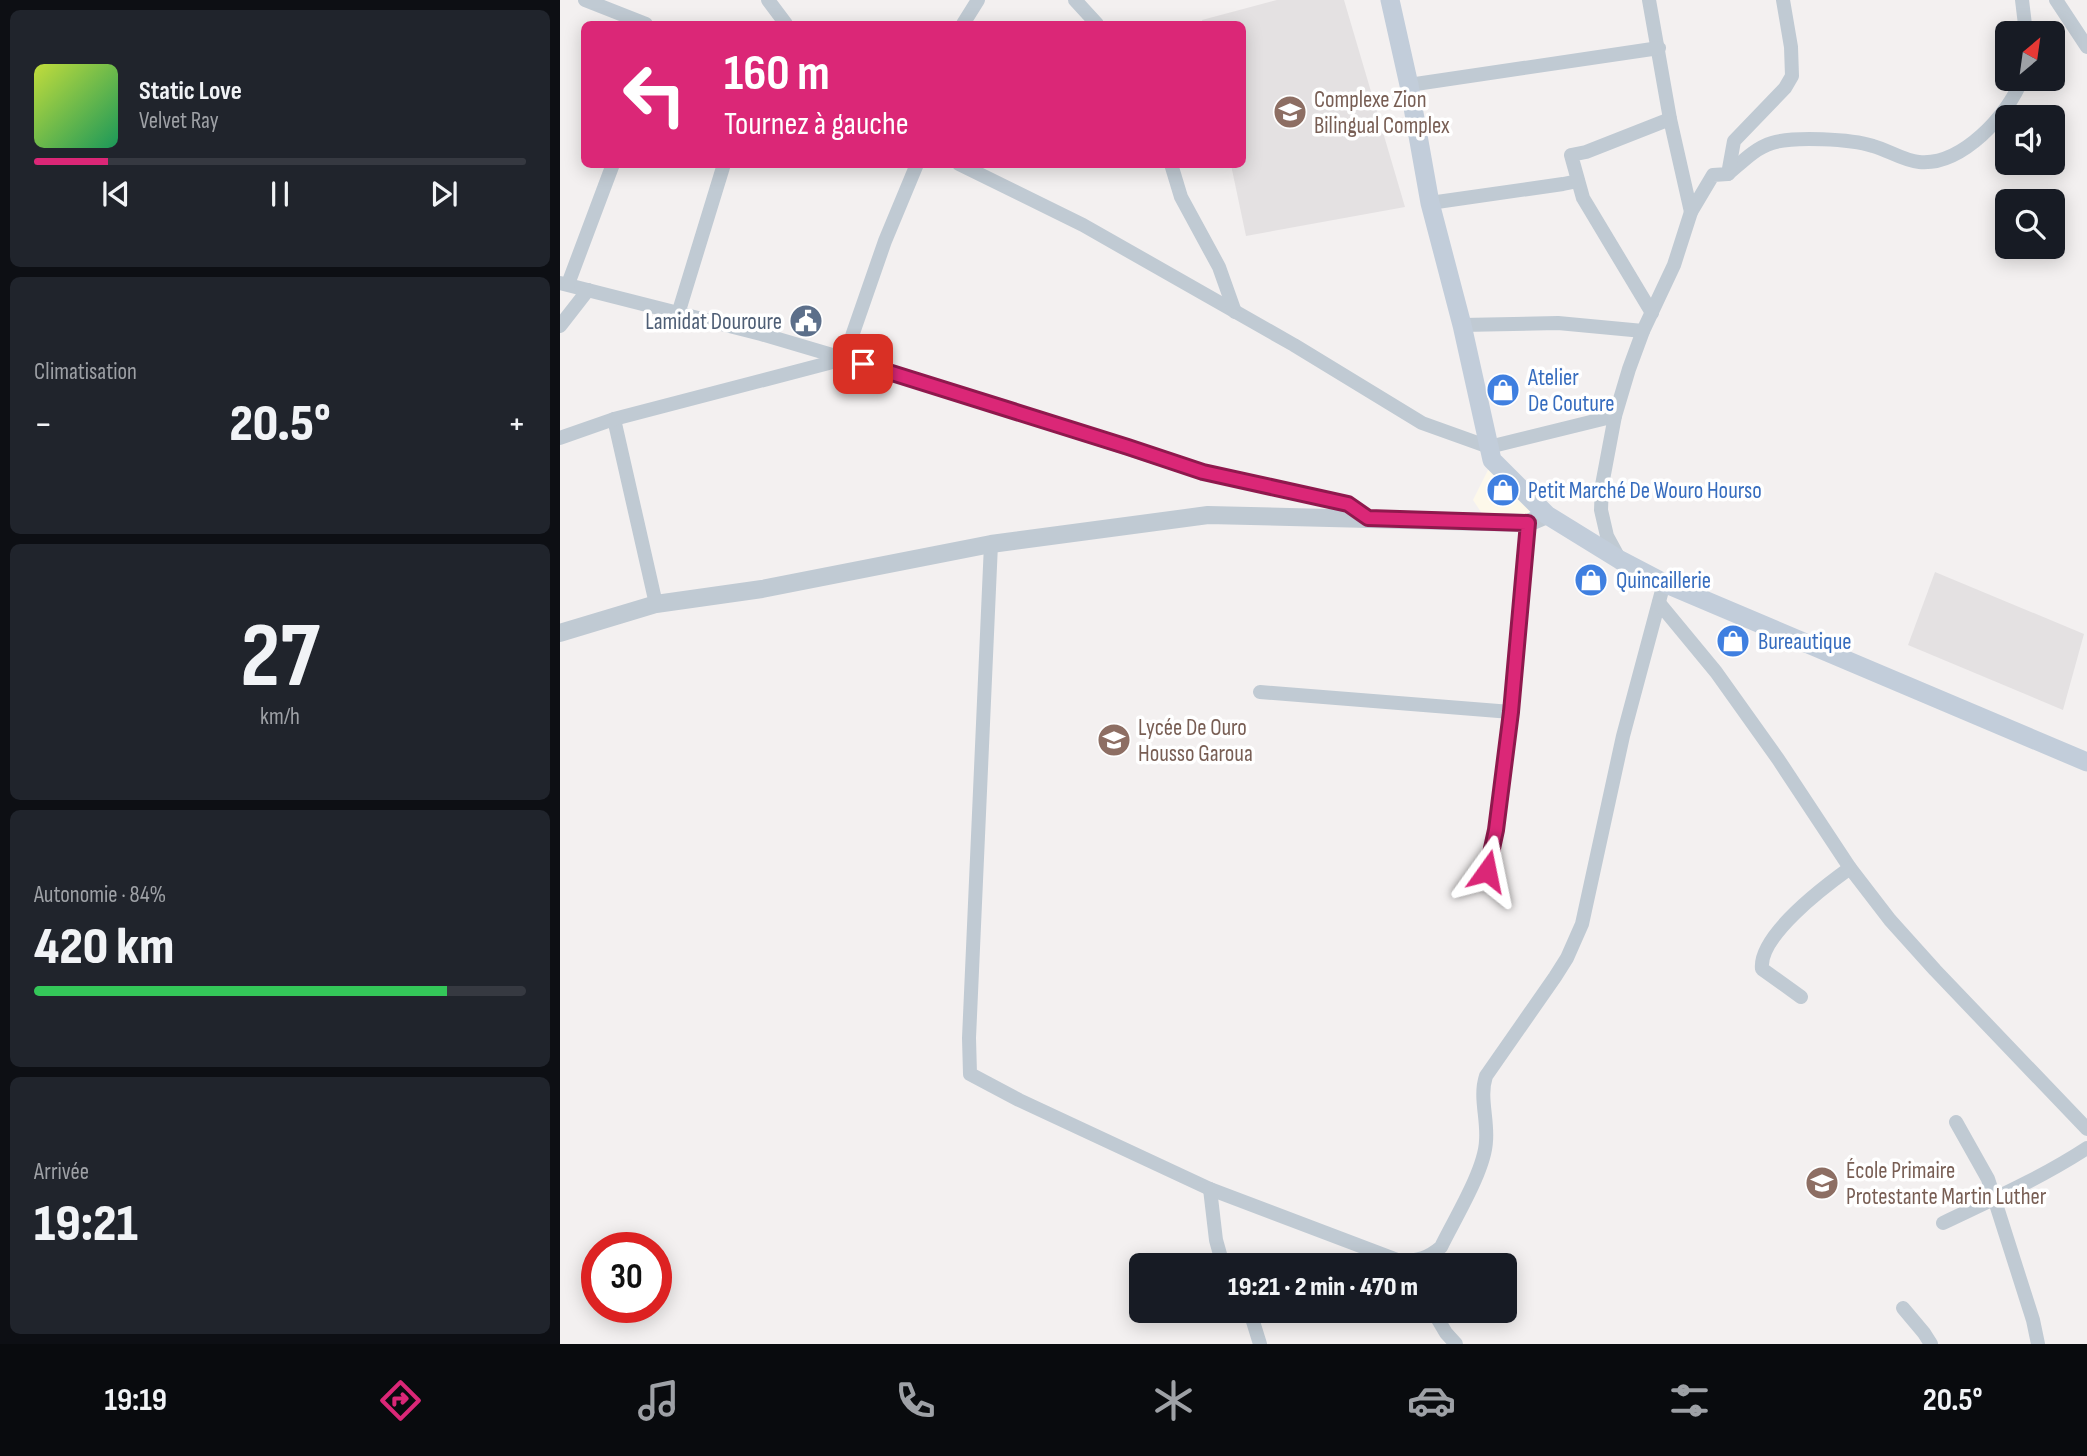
<!DOCTYPE html>
<html lang="fr">
<meta charset="utf-8">
<style>
:root{--surface:#171b24;--page:#20242c;--text:#f1f3f6;--muted:#9ea1a6;--line:#363941;--accent:#db2777}
body{margin:0;font-family:"Sofia Sans Condensed",sans-serif;background:var(--page);color:var(--text);height:100vh;display:flex;flex-direction:column;font-size:26px;white-space:nowrap}
*{box-sizing:border-box;margin:0}
p{font-size:23px;color:var(--muted)}
.icon{flex:none;width:38px;height:38px;fill:none;stroke:currentColor;stroke-width:2;stroke-linecap:round;stroke-linejoin:round}
.map{position:relative;flex:1;overflow:hidden}
.side{display:flex;flex-direction:column;gap:10px;padding:10px;background:#0d0f14;width:560px}
.side>*{flex:none}
.banner{position:absolute;left:21px;top:21px;width:665px;height:147px;border-radius:10px;box-shadow:0 4px 18px #0003;background:#db2777;color:#fff;overflow:hidden}
.needle{width:46px;rotate:29deg}
.fabs{position:absolute;left:1435px;top:21px;display:grid;gap:14px}
.fabs a{display:grid;place-items:center;width:70px;height:70px;border-radius:10px;background:var(--surface);box-shadow:0 4px 18px #0003;font-size:35px}
.speed{position:absolute;left:21px;top:1232px;display:flex;gap:14px;font-size:35px;font-weight:700;text-align:center}
.speed>*{display:grid;place-content:center;width:91px;height:91px;border-radius:50%;background:var(--surface);box-shadow:0 4px 18px #0003;line-height:1}
.speed .limit{border:10px solid #d22;background:#fff;color:#111}
.pin{position:absolute;display:grid;place-items:center;width:60px;height:60px;color:#fff;margin:-30px;border-radius:14px;box-shadow:0 4px 10px #0006}
.me{position:absolute;width:77px;margin:-38px;rotate:12deg;stroke-linejoin:round;filter:drop-shadow(0 0 5px #0008)}
.turn{display:flex;align-items:center;gap:24px;height:147px;padding:0 28px;font-size:32px}
.turn .icon{width:91px;height:91px;stroke-width:2.5}
.turn b{display:block;font-size:49px;line-height:60px}
.big{font-size:52px;font-weight:800;line-height:1.1}
.side .tile{flex:1;display:flex;flex-direction:column;justify-content:center;gap:10px;min-width:0;padding:0 24px;border-radius:10px;background:var(--page)}
.side .dial{align-items:center;gap:0}
.dial b{font-size:91px;line-height:1}
.song{display:flex;align-items:center;gap:21px}
.cover{width:84px;height:84px;border-radius:10px;background:linear-gradient(135deg,hsl(70 70% 55%),hsl(150 70% 35%))}
.played{height:7px;border-radius:4px;background:linear-gradient(90deg,var(--accent) 15%,var(--line) 15%)}
.keys{display:flex;justify-content:space-around;direction:ltr}
.heat{display:flex;justify-content:space-between;align-items:center;font-size:38px;direction:ltr}
.charge{height:10px;border-radius:5px;background:linear-gradient(90deg,#34c759 84%,var(--line) 0)}
.trip{position:absolute;left:569px;top:1253px;width:388px;height:70px;border-radius:10px;background:var(--surface);box-shadow:0 4px 18px #0003;font-weight:800;line-height:70px;text-align:center}
.tabs{display:flex;height:112px;justify-content:space-around;align-items:center;background:#090b0e;color:var(--muted)}
.tabs .icon{width:49px;height:49px}
.tabs .current{color:var(--accent)}
.tabs b{font-size:32px;color:var(--text)}
main{display:flex;flex:1;min-height:0}
.map>svg:first-child{display:block}
.commercial{fill:#fdf8ea}
.education{fill:#e4e1e2}
.lines{fill:none;stroke-linecap:round;stroke-linejoin:round}
.minor{stroke:#c0cad3;stroke-width:14}
.tertiary{stroke:#c0cad3;stroke-width:18}
.secondary{stroke:#c2cdda;stroke-width:19}
.route-casing{stroke:#8e194d;stroke-width:18}
.route{stroke:#db2777;stroke-width:12}
.labels{text-anchor:middle;stroke-width:7;stroke-linejoin:round;paint-order:stroke}
.education-label{font-size:23px;fill:#785e54;stroke:#fff;text-anchor:start}
.service-label{font-size:23px;fill:#4e5e75;stroke:#fff;text-anchor:end}
.shop-label{font-size:23px;fill:#366cbe;stroke:#fff;text-anchor:start}
</style>
<main>
<section class="side">
<div class="tile">
<div class="song"><i class="cover"></i><div><b>Static Love</b><p>Velvet Ray</p></div></div>
<div class="played"></div>
<div class="keys"><svg class="icon" aria-label="previous" viewBox="0 0 24 24"><path d="M18 5L8 12l10 7zM5 5v14"/></svg><svg class="icon" aria-label="pause" viewBox="0 0 24 24"><path d="M8 5v14M16 5v14"/></svg><svg class="icon" aria-label="next" viewBox="0 0 24 24"><path d="M6 5l10 7-10 7zM19 5v14"/></svg></div>
</div>
<div class="tile"><p>Climatisation</p>
<div class="heat"><a>−</a><b class="big">20.5°</b><a>+</a></div>
</div>
<div class="tile dial"><b>27</b><p>km/h</p></div>
<div class="tile"><p>Autonomie · 84%</p><b class="big">420 km</b><div class="charge"></div></div>
<div class="tile"><p>Arrivée</p><b class="big">19:21</b></div>
</section>
<div class="map">
<svg width="1527" height="1344" viewBox="0 0 1527 1344">
<rect width="100%" height="100%" fill="#f3f0f0"/>
<path class="commercial" d="M930 466 975 508 954 524 931 527 913 500Z"/>
<g class="education">
<path d="M717 0H784L845 207 686 236 671 165 682 164V24H643L642 20Z"/>
<path d="M1375 572 1524 634 1503 710 1348 645Z"/>
</g>
<g class="lines">
<g class="minor">
<path d="M25 0 86 24"/>
<path d="M208 0 226 24"/>
<path d="M515 0 537 24"/>
<path d="M1089 0 1110 119 1131 212"/>
<path d="M1462 0 1466 33"/>
<path d="M1496 0 1527 47"/>
<path d="M403 24 418 0"/>
<path d="M849 85 1099 48"/>
<path d="M399 164 523 225 734 345 862 423 929 447 1055 416"/>
<path d="M611 164 621 197 659 267 675 312"/>
<path d="M1168 174C1181 163 1195 148 1212 143 1234 136 1291 139 1313 146 1328 150 1344 161 1359 162 1402 166 1448 115 1462 79"/>
<path d="M870 203 1003 184 1018 181"/>
<path d="M0 283 201 334 340 375 643 473 788 504 808 518"/>
<path d="M8 284 53 164"/>
<path d="M1092 313 1023 198 1011 155 1026 152 1110 119"/>
<path d="M118 314 164 164"/>
<path d="M902 325 998 323 1083 331"/>
<path d="M0 326 28 290"/>
<path d="M54 419 96 604"/>
<path d="M0 438 54 419 284 359 325 241 357 164"/>
<path d="M431 544 409 1038 410 1074 459 1100 650 1189 840 1261C858 1261 868 1258 881 1247 894 1220 925 1170 926 1141 928 1119 919 1097 926 1076L995 977 1007 958 1022 924 1063 736 1104 583"/>
<path d="M1060 560 1047 536 1041 510 1042 485 1055 416 1069 369 1083 331 1114 265 1131 212 1153 175 1168 174 1174 141 1225 88 1232 76 1231 47 1223 0"/>
<path d="M1099 603 1156 672 1218 759 1290 868 1330 920 1375 970 1527 1129"/>
<path d="M700 692 951 712"/>
<path d="M927 871 936 830 951 712 968 523"/>
<path d="M1241 997 1202 969C1198 936 1265 886 1290 868"/>
<path d="M1396 1122 1428 1179 1473 1320 1478 1344"/>
<path d="M650 1189 656 1240 663 1265"/>
<path d="M1383 1223C1433 1199 1481 1178 1527 1148"/>
<path d="M1343 1308 1364 1333 1371 1344"/>
<path d="M688 1311 691 1315 700 1344"/>
<path d="M873 1311 886 1333 896 1344"/>
</g>
<path class="tertiary" d="M0 633 96 604 202 589 431 544 648 515 968 523 987 515"/>
<path class="secondary" d="M830 0 849 85 870 203 902 325 932 460 987 515 1060 560 1104 583 1527 762"/>
</g>
<g class="lines">
<defs>
<path id="route" d="M303 364 568 447 643 472 788 504 808 518 968 523 951 712 936 830 927 871"/>
</defs>
<use href="#route" class="route-casing"/>
<use href="#route" class="route"/>
</g>
<defs>
<symbol id="school-disc" viewBox="-11 -11 22 22"><circle r="9.5" fill="#8d6e63" stroke="#fff"/><path d="M0-5L7-2L0 1L-7-2ZM-4 1L0 2.5L4 1V4Q0 6-4 4Z" fill="#fff"/></symbol>
<symbol id="civic-disc" viewBox="-11 -11 22 22"><circle r="9.5" fill="#5c6f8a" stroke="#fff"/><path d="M-.6-6.5H3V-4.5H.6V-3L4-1V1h2V6H-6V1h2V-1L-.6-3ZM-1.2 2.5V6h2.4V2.5Z" fill="#fff"/></symbol>
<symbol id="shop-disc" viewBox="-11 -11 22 22"><circle r="9.5" fill="#3f7fe0" stroke="#fff"/><path d="M-5-2.5h2.3a2.7 3.5 0 0 1 5.4 0H5L5.5 6h-11ZM-1.5-2.5h3a1.5 2.3 0 0 0-3 0Z" fill="#fff"/></symbol>
</defs>
<g fill-rule="evenodd">
<use href="#school-disc" x="711" y="93" width="38" height="38"/>
<use href="#civic-disc" x="227" y="302" width="38" height="38"/>
<use href="#shop-disc" x="924" y="371" width="38" height="38"/>
<use href="#shop-disc" x="924" y="471" width="38" height="38"/>
<use href="#shop-disc" x="1012" y="561" width="38" height="38"/>
<use href="#shop-disc" x="1154" y="622" width="38" height="38"/>
<use href="#school-disc" x="535" y="721" width="38" height="38"/>
<use href="#school-disc" x="1243" y="1164" width="38" height="38"/>
</g>
<g class="labels">
<g class="education-label">
<text x="754" y="107">Complexe Zion<tspan x="754" dy="26">Bilingual Complex</tspan></text>
<text x="578" y="735">Lycée De Ouro<tspan x="578" dy="26">Housso Garoua</tspan></text>
<text x="1286" y="1178">École Primaire<tspan x="1286" dy="26">Protestante Martin Luther</tspan></text>
</g>
<g class="service-label">
<text x="222" y="329">Lamidat Douroure</text>
</g>
<g class="shop-label">
<text x="968" y="385">Atelier<tspan x="968" dy="26">De Couture</tspan></text>
<text x="968" y="498">Petit Marché De Wouro Hourso</text>
<text x="1056" y="588">Quincaillerie</text>
<text x="1198" y="649">Bureautique</text>
</g>
</g>
</svg>
<div class="fabs">
<a><svg class="needle" viewBox="-14 -14 28 28"><path d="M0-13l5 13h-10z" fill="#e53935"/><path d="M0 13l5-13h-10z" fill="#9ea1a6"/></svg></a>
<a><svg class="icon" aria-label="sound" viewBox="0 0 24 24"><path d="M4 9h4l5-4v14l-5-4H4zM17 9q2 3 0 6"/></svg></a>
<a><svg class="icon" aria-label="search" viewBox="0 0 24 24"><circle cx="10" cy="10" r="6"/><path d="M15 15l6 6"/></svg></a>
</div>
<div class="speed"><div class="limit">30</div></div>
<div class="pin" style="left:303px;top:364px;background:#d93025"><svg class="icon" aria-label="arrive" viewBox="0 0 24 24"><path d="M6 21V4h12l-3 4 3 4H6"/></svg></div>
<svg class="me" style="left:927px;top:871px" viewBox="-20 -20 40 40"><path d="M0-17L14 15 0 8-14 15z" fill="#db2777" stroke="#fff" stroke-width="4"/></svg>
<div class="trip">19:21 · 2 min · 470 m</div>
<div class="banner">
<div class="turn"><svg class="icon" aria-label="left" viewBox="0 0 24 24"><path d="M17 20v-9H6M10 6l-5 5 5 5"/></svg><div><b>160 m</b>Tournez à gauche</div></div>
</div>
</div>
</main>
<nav class="tabs">
<b>19:19</b>
<svg class="icon current" aria-label="directions" viewBox="0 0 24 24"><path d="M12 3l9 9-9 9-9-9zM9 14v-3h6M13 9l2 2-2 2"/></svg>
<svg class="icon" aria-label="music" viewBox="0 0 24 24"><path d="M9 18V5l10-2v13"/><circle cx="6" cy="18" r="3"/><circle cx="16" cy="16" r="3"/></svg>
<svg class="icon" aria-label="phone" viewBox="0 0 24 24"><path d="M5 4h4l2 5-3 2q2 4 5 5l2-3 5 2v4C11 20 4 13 5 4z"/></svg>
<svg class="icon" aria-label="climate" viewBox="0 0 24 24"><path d="M12 3v18M4 7l16 10M4 17L20 7"/></svg>
<svg class="icon" aria-label="car" viewBox="0 0 24 24"><path d="M5 17H2v-5l4-1 3-4h7l3 4 3 1v5h-3M9 17h6M6 11h13"/><circle cx="7" cy="17" r="2"/><circle cx="17" cy="17" r="2"/></svg>
<svg class="icon" aria-label="filters" viewBox="0 0 24 24"><path d="M4 7h16M4 17h16"/><circle cx="9" cy="7" r="2"/><circle cx="15" cy="17" r="2"/></svg>
<b>20.5°</b>
</nav>
